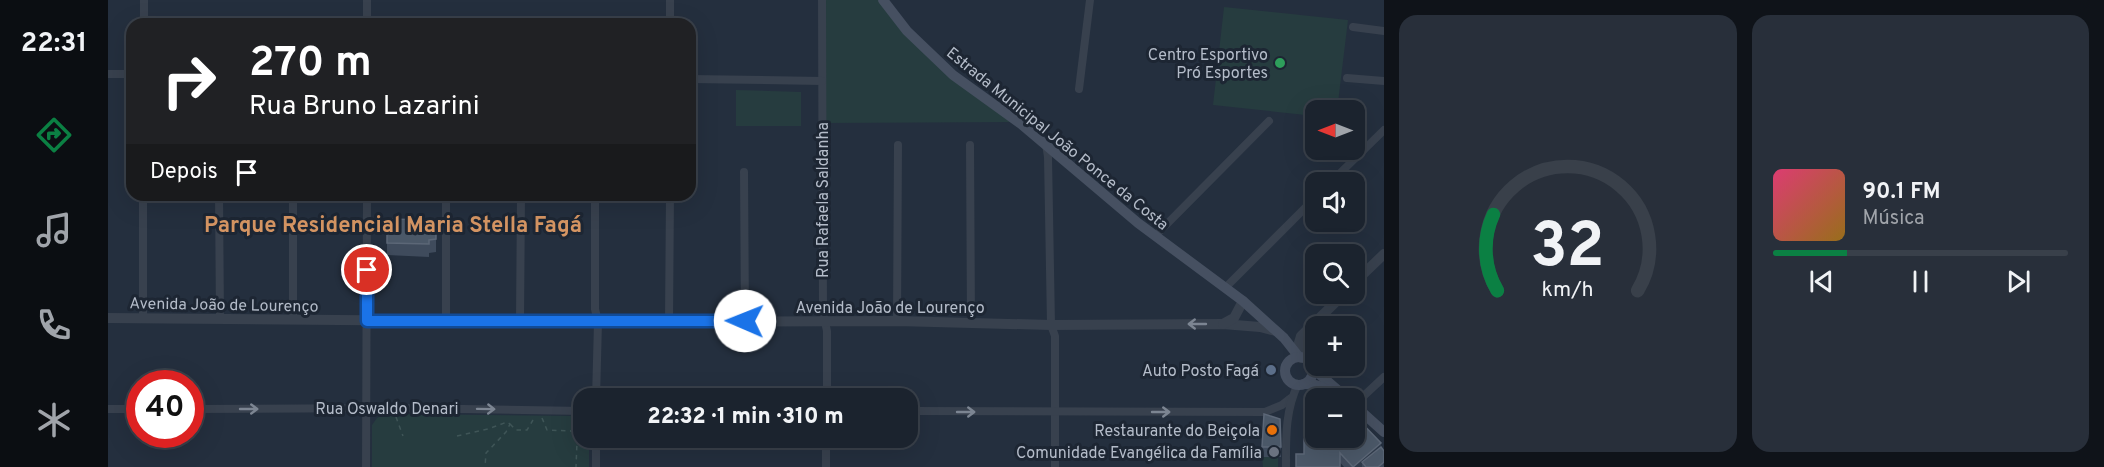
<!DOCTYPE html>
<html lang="pt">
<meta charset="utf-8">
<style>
:root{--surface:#1b232e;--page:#282f3a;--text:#f1f3f6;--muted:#a0a4aa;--line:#39404a;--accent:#0b8043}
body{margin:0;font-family:Overpass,sans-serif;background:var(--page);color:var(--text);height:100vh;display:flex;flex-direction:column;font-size:22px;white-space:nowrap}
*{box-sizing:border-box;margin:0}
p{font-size:20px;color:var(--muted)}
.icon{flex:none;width:33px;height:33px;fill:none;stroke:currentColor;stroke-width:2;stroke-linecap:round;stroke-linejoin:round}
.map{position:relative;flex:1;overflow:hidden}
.details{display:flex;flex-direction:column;gap:15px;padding:15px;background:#0f1319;width:720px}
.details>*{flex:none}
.guide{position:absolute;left:18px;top:18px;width:570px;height:183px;border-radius:18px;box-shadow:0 6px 24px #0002,0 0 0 2px var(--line);background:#202124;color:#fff;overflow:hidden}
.needle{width:39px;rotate:270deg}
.controls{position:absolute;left:1197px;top:100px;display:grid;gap:12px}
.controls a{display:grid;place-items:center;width:60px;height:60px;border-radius:12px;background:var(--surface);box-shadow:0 6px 24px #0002,0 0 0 2px var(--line);font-size:30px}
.speed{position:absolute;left:18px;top:370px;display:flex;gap:12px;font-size:30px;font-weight:700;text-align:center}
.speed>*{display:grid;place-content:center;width:78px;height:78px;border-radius:50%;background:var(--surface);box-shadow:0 6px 24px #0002,0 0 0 2px var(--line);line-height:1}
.speed .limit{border:9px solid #d22;background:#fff;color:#111}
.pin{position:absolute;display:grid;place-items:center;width:51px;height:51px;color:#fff;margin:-26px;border:3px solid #fff;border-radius:50%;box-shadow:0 2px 6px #0007}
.me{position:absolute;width:66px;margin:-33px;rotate:271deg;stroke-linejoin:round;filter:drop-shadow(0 0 4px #0008)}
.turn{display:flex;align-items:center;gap:21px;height:126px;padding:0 24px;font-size:27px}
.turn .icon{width:78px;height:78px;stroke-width:2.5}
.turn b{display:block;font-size:42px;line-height:51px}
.then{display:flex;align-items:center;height:57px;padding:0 24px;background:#0003;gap:12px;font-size:22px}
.details .card{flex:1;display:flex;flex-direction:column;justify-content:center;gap:9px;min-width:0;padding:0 21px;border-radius:18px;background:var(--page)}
.details .dial{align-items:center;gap:0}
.dial svg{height:156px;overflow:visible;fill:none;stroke:var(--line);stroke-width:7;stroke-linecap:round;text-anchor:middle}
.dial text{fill:var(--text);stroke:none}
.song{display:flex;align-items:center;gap:18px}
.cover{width:72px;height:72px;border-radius:9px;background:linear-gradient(135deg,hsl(340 70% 55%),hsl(40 70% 35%))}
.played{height:6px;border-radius:3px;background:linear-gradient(90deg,var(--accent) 25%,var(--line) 25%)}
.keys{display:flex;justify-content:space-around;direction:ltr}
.details .tiles{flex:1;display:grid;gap:15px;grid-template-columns:repeat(2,1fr)}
.trip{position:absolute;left:465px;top:388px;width:345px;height:60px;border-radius:18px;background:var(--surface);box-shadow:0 6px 24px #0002,0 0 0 2px var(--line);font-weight:800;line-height:60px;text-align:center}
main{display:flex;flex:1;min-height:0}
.tabs{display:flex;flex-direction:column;width:108px;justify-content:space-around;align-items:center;background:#0b0e12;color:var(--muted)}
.tabs .icon{width:42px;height:42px}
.tabs .on{color:var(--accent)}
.tabs b{font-size:27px;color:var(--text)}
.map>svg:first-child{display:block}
.green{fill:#263c3f}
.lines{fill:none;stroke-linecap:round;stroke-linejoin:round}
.path{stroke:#3f5557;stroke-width:1.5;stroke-dasharray:4.5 4.5;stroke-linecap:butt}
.minor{stroke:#38414e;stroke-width:8}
.tertiary{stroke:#38414e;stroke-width:10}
.secondary{stroke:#465061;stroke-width:10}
.wall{fill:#3f4b5c}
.shaded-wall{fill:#2f3b4b}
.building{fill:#4b5868;stroke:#5c6777;stroke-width:1.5}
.oneway{stroke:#7c8592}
.route-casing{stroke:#114b97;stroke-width:15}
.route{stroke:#1a73e8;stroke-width:10}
.leisure-dot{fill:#2e9e5b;stroke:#1d2633;stroke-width:2}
.service-dot{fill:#5c6f8a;stroke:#1d2633;stroke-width:2}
.food-dot{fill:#e8710a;stroke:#1d2633;stroke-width:2}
.worship-dot{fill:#6b7280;stroke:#1d2633;stroke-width:2}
.labels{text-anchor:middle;stroke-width:6;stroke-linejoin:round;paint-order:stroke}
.poi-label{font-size:16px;fill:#b4bcc9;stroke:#1d2633;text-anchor:end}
.street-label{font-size:16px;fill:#b4bcc9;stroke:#1d2633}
.district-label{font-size:22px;font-weight:bold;fill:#d59563;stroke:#1d2633}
</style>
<main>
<nav class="tabs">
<b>22:31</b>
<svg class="icon on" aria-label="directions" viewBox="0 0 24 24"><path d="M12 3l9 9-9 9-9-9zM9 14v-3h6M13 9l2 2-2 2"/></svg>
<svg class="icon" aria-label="music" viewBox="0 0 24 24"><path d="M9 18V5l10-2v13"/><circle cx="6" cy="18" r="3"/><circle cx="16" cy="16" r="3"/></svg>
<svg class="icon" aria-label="phone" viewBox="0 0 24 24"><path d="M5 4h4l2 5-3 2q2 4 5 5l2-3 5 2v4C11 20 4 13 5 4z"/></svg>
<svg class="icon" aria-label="climate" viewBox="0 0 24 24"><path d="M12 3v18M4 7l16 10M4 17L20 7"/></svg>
</nav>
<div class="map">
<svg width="1276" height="467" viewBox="0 0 1276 467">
<rect width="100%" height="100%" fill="#242f3e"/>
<g class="green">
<path d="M718 0H771L795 30 908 122 718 123Z"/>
<path d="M1116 7 1240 20 1229 111H1208L1207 116 1105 105Z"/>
<path d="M628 90 693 92V126H628Z"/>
<path d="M276 414 470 416 475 419 476 438H481V467H264V425L269 418Z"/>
<path d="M1154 457H1170V467H1155Z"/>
</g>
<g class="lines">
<g class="path">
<path d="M288 417 295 436"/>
<path d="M434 418 439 430 464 431 469 442 468 467"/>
<path d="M402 424 408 430H419L425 420"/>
<path d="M349 436 380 429 399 422 402 424 398 432 378 453 377 467"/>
</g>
<g class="minor">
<path d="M259 0V24"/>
<path d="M562 0V24"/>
<path d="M714 0 715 313 719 331V399"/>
<path d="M36 24V0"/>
<path d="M1245 27 1276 31"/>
<path d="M0 74H24"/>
<path d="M1239 78 1276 81"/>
<path d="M582 79 714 81"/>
<path d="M971 89 982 0"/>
<path d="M938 144 940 157 943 325 947 336V467"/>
<path d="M862 145 863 322"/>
<path d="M636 172 637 321"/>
<path d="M1222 183 1276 130"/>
<path d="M35 195V317"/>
<path d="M111 195 112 318"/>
<path d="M338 195V320"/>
<path d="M487 195V309L490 322 488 399"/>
<path d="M1047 236 1161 121"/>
<path d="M1117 288 1208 197"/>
<path d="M185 319V195"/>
<path d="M412 320 413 195"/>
<path d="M561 320 562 195"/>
<path d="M789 321 790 145"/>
<path d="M1246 405 1276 377"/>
<path d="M0 409H32"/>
<path d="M82 409 293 408 476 411"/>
<path d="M800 411 1157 412 1174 405 1183 398"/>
<path d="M488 438V467"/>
<path d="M258 467 259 195"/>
<path d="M718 467V438"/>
<path d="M1178 467C1178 438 1177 411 1190 384"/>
</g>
<g class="tertiary">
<path d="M1246 283 1276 254"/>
<path d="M0 318 473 322 789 321 943 325 1115 324 1152 327 1168 331"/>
<path d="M1115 324 1126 318 1135 301"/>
<path d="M1193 358 1190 346 1193 336 1236 294"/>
</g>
<g class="secondary">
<path d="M775 0 799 31 845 75 913 124 1030 223 1135 301 1176 338 1191 357"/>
<circle cx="1191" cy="371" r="14"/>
<path d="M1204 364 1210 373 1240 399"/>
<path d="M1196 384C1211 384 1218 387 1228 399"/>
<path d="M1246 405 1276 432"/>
</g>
</g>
<g class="wall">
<path d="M279 219 322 224 324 228 328 229V252L321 253V257L279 255Z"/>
<path d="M1208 406V433L1199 423V413Z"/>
<path d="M1172 419 1173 457H1154V447Z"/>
<path d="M1211 438H1246L1273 447 1276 467H1236Z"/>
</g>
<path class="shaded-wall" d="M1273 443V453L1254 462V467H1245Z"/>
<g class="building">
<path d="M279 219 322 220V224H324V228L328 229V239L321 240V244L279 243Z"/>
<path d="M1225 391 1232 399H1216Z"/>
<path d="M1208 406V424L1199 413Z"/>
<path d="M1156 414 1172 419 1173 447H1154Z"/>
<path d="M1246 415 1273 443 1245 467 1232 453V467H1188V454H1196V439H1221L1220 438H1246Z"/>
<path d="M1273 447 1276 451V462L1270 467H1258L1254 462Z"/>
</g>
<defs><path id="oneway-shaft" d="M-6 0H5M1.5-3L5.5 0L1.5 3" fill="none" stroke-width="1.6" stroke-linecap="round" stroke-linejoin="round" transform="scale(1.5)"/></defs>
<g class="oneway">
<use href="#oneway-shaft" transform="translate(1089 324) rotate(180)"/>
<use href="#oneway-shaft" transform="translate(141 409)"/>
<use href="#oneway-shaft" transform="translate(378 409) rotate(1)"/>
<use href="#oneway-shaft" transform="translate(858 412)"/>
<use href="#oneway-shaft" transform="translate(1053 412)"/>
</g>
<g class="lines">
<defs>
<path id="route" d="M259 270V321H637"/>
</defs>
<use href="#route" class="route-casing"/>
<use href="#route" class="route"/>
</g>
<circle class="leisure-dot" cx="1172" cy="63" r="6"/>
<circle class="service-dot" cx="1163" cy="370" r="6"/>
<circle class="food-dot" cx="1164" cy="430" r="6"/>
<circle class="worship-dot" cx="1166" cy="452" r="6"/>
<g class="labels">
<g class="poi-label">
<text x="1160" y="60">Centro Esportivo<tspan x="1160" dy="18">Pró Esportes</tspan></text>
<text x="1151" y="376">Auto Posto Fagá</text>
<text x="1152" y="436">Restaurante do Beiçola</text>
<text x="1154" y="458">Comunidade Evangélica da Família</text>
</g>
<g class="street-label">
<text transform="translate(950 138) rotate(39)" y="6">Estrada Municipal João Ponce da Costa</text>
<text transform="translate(714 200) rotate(-90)" y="6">Rua Rafaela Saldanha</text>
<text transform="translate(116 304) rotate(1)" y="6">Avenida João de Lourenço</text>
<text x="782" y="313">Avenida João de Lourenço</text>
<text x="279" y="414">Rua Oswaldo Denari</text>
</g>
<g class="district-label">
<text x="285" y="232">Parque Residencial Maria Stella Fagá</text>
</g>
</g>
</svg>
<div class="controls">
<a><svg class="needle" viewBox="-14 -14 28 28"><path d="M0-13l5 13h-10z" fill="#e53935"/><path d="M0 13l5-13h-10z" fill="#a0a4aa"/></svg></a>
<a><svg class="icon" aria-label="sound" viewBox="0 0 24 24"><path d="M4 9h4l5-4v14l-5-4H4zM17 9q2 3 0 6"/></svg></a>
<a><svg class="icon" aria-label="search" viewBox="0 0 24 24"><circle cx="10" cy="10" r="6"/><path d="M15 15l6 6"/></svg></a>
<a>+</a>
<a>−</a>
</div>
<div class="speed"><div class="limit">40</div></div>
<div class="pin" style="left:259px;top:270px;background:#d93025"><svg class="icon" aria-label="arrive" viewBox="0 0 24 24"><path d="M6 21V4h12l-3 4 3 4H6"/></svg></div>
<svg class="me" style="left:637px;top:321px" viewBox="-20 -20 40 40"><circle r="19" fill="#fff"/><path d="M0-13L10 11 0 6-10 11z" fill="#1a73e8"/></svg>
<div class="trip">22:32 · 1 min · 310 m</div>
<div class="guide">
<div class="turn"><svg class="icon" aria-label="right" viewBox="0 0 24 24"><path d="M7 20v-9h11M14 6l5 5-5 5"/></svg><div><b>270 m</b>Rua Bruno Lazarini</div></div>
<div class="then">Depois<svg class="icon" aria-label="arrive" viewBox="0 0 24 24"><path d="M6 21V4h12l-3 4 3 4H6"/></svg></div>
</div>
</div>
<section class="details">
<div class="tiles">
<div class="card dial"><svg viewBox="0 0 100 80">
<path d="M14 69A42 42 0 1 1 86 69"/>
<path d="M14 69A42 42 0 0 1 12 30" stroke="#0b8043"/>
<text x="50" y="56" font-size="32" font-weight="700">32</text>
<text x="50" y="72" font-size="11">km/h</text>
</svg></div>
<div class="card">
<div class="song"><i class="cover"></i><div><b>90.1 FM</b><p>Música</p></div></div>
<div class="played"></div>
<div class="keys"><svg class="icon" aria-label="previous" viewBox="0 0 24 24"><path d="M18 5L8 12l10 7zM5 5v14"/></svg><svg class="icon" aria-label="pause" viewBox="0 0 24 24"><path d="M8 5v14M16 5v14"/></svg><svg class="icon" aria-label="next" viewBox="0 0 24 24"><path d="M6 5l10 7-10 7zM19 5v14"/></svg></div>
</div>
</div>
</section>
</main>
